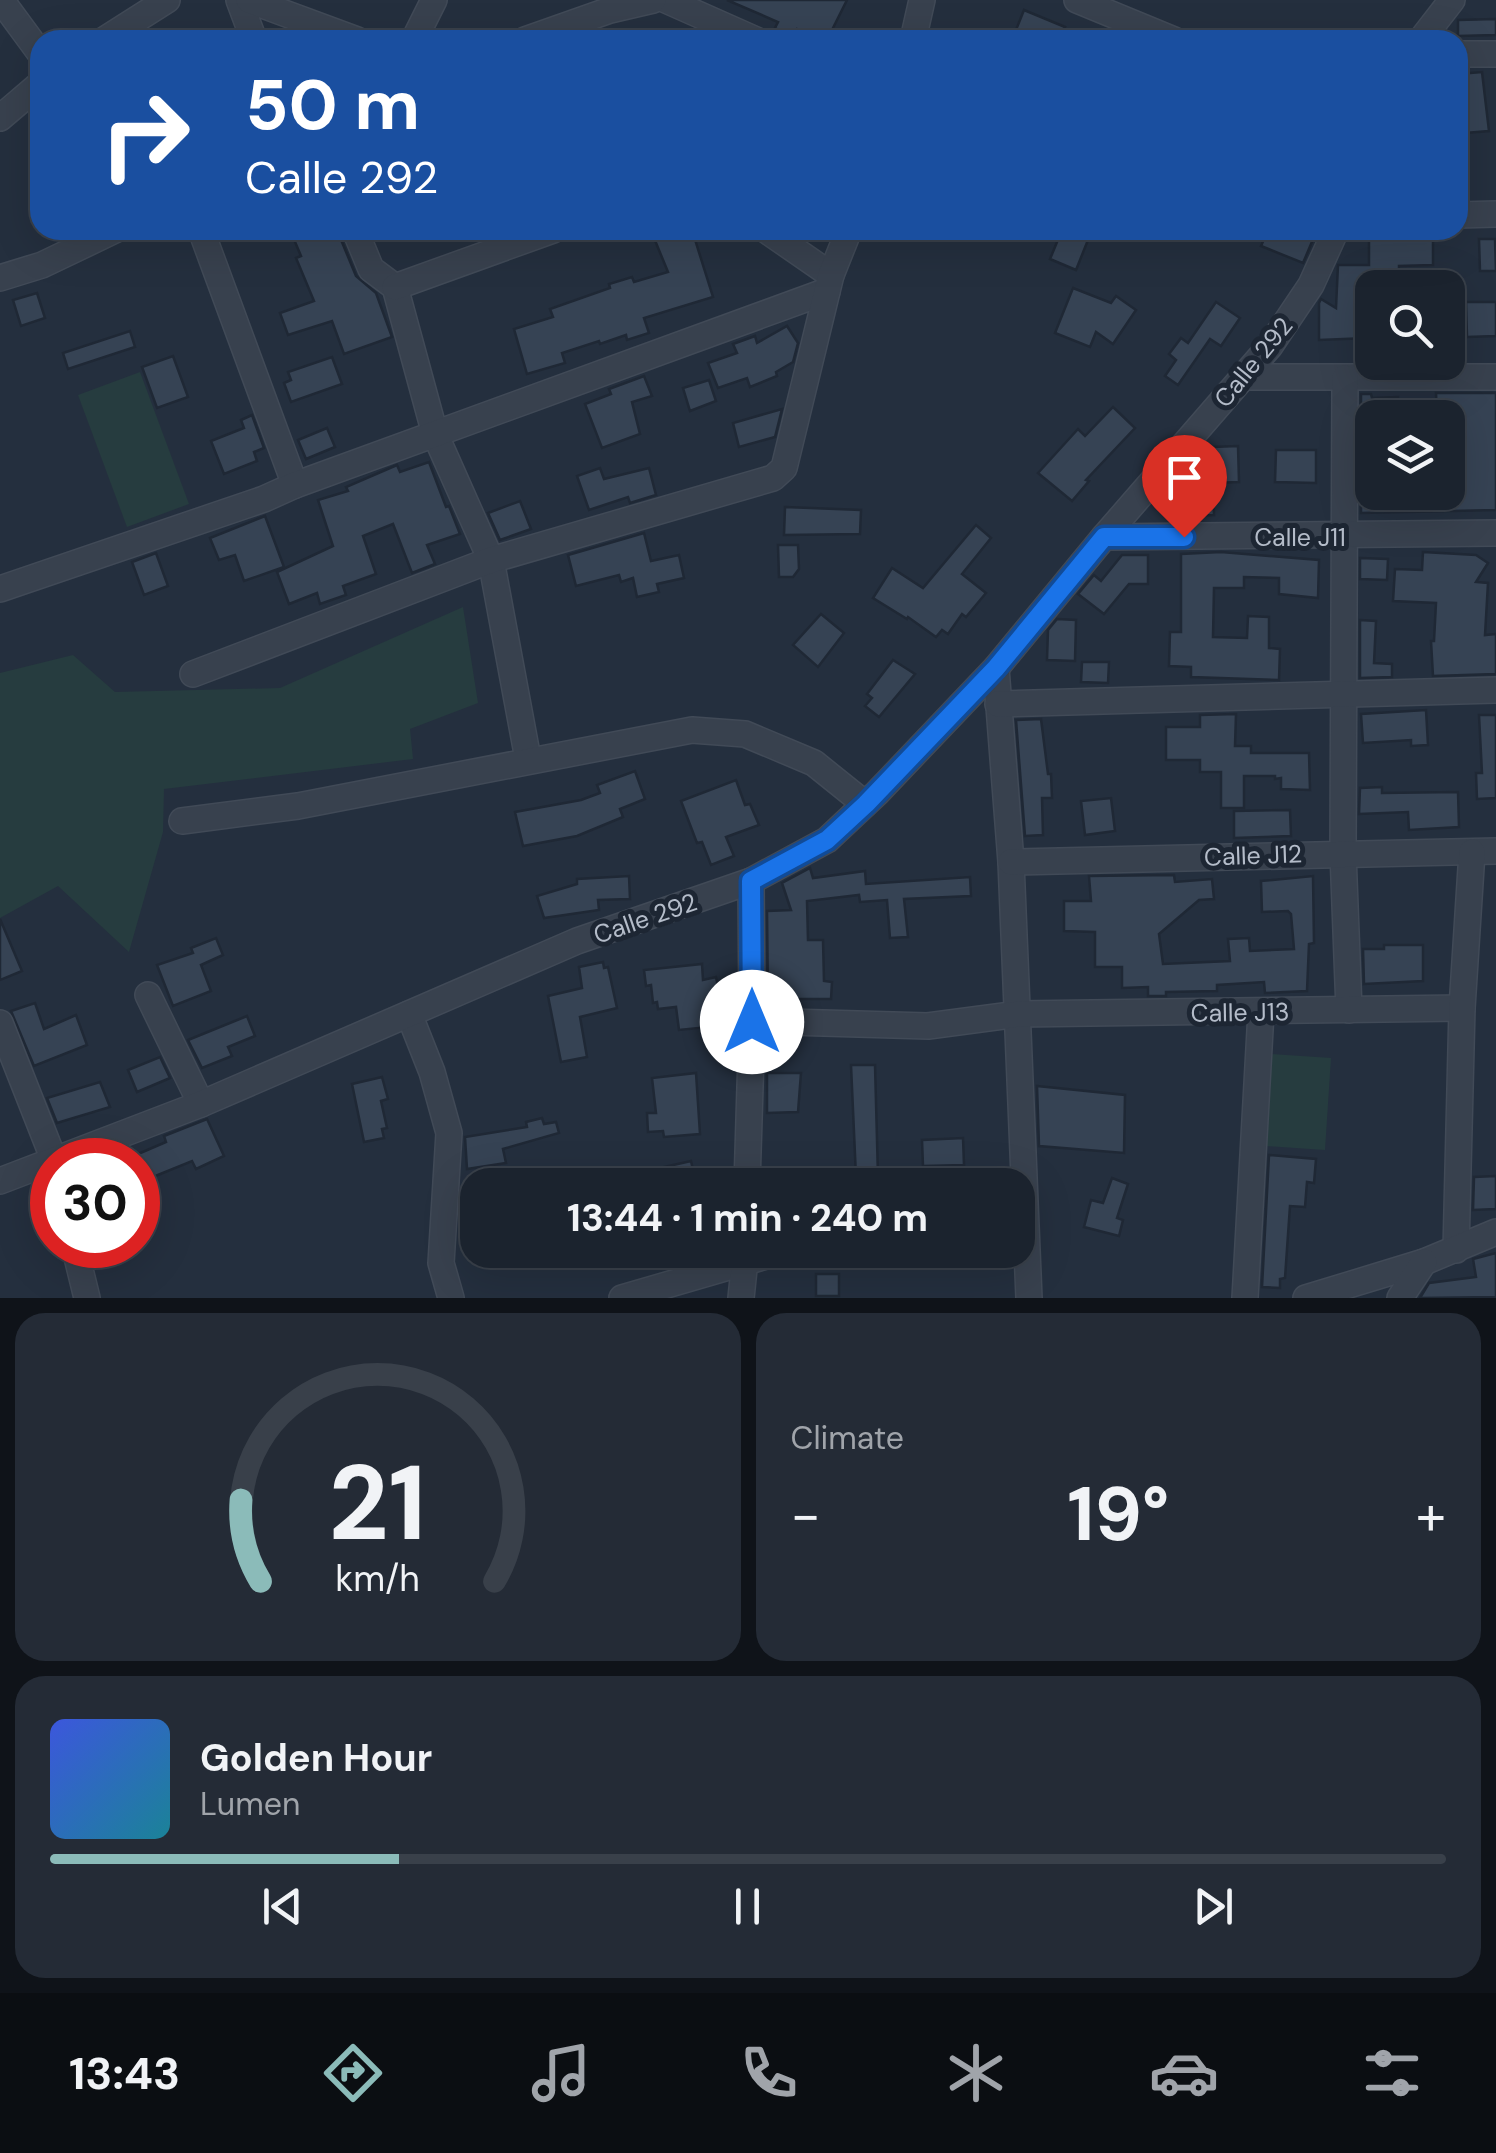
<!DOCTYPE html>
<meta charset="utf-8">
<style>
:root{--surface:#1b232e;--page:#242b36;--text:#f1f3f6;--muted:#a0a4aa;--line:#39404a;--accent:#8bbbb9}
body{margin:0;font-family:"DM Sans",sans-serif;background:var(--page);color:var(--text);height:100vh;display:flex;flex-direction:column;font-size:38px;white-space:nowrap}
*{box-sizing:border-box;margin:0}
p{font-size:32px;color:var(--muted)}
.icon{flex:none;width:55px;height:55px;fill:none;stroke:currentColor;stroke-width:2;stroke-linecap:round;stroke-linejoin:round}
.map{position:relative;height:1298px;overflow:hidden}
.details{display:flex;flex-direction:column;gap:15px;padding:15px;background:#0f1319;flex:1}
.details>*{flex:none}
.hud{position:absolute;left:30px;top:30px;width:1438px;height:210px;border-radius:30px;box-shadow:0 10px 40px #0002,0 0 0 2px var(--line);background:#1a4fa0;color:#fff;overflow:hidden}
.controls{position:absolute;left:1355px;top:270px;display:grid;gap:20px}
.controls a{display:grid;place-items:center;width:110px;height:110px;border-radius:20px;background:var(--surface);box-shadow:0 10px 40px #0002,0 0 0 2px var(--line);font-size:50px}
.speed{position:absolute;left:30px;top:1138px;display:flex;gap:20px;font-size:50px;font-weight:700;text-align:center}
.speed>*{display:grid;place-content:center;width:130px;height:130px;border-radius:50%;background:var(--surface);box-shadow:0 10px 40px #0002,0 0 0 2px var(--line);line-height:1}
.speed .limit{border:15px solid #d22;background:#fff;color:#111}
.pin{position:absolute;display:grid;place-items:center;width:85px;height:85px;color:#fff;margin:-102px -42px;border-radius:50% 50% 50% 0;rotate:-45deg;box-shadow:0 0 10px #0007}
.pin .icon{rotate:45deg}
.me{position:absolute;width:110px;margin:-55px;rotate:0deg;stroke-linejoin:round;filter:drop-shadow(0 0 8px #0008)}
.turn{display:flex;align-items:center;gap:35px;height:210px;padding:0 50px;font-size:45px}
.turn .icon{width:130px;height:130px;stroke-width:2.5}
.turn b{display:block;font-size:70px;line-height:85px}
.big{font-size:75px;font-weight:700;line-height:1.1}
.details .widget{flex:1;display:flex;flex-direction:column;justify-content:center;gap:15px;min-width:0;padding:0 35px;border-radius:30px;background:var(--page)}
.details .dial{align-items:center;gap:0}
.dial svg{height:260px;overflow:visible;fill:none;stroke:var(--line);stroke-width:7;stroke-linecap:round;text-anchor:middle}
.dial text{fill:var(--text);stroke:none}
.song{display:flex;align-items:center;gap:30px}
.cover{width:120px;height:120px;border-radius:15px;background:linear-gradient(135deg,hsl(230 70% 55%),hsl(190 70% 35%))}
.played{height:10px;border-radius:5px;background:linear-gradient(90deg,var(--accent) 25%,var(--line) 25%)}
.keys{display:flex;justify-content:space-around;direction:ltr}
.heat{display:flex;justify-content:space-between;align-items:center;font-size:55px;direction:ltr}
.details .tiles{flex:1;display:grid;gap:15px;grid-template-columns:1fr 1fr}
.widget:last-child{grid-column:span 2}
.trip{position:absolute;left:460px;top:1168px;width:575px;height:100px;border-radius:30px;background:var(--surface);box-shadow:0 10px 40px #0002,0 0 0 2px var(--line);font-weight:700;line-height:100px;text-align:center}
.tabs{display:flex;height:160px;justify-content:space-around;align-items:center;background:#0b0e12;color:var(--muted)}
.tabs .icon{width:70px;height:70px}
.tabs .active{color:var(--accent)}
.tabs b{font-size:45px;color:var(--text)}
.map>svg:first-child{display:block}
.green{fill:#263c3f}
.building{fill:#364354;stroke:#1f2835;stroke-width:2.5}
.lines{fill:none;stroke-linecap:round;stroke-linejoin:round}
.minor-casing{stroke:#414a57;stroke-width:28}
.minor{stroke:#38414e;stroke-width:25}
.route-casing{stroke:#114b97;stroke-width:25}
.route{stroke:#1a73e8;stroke-width:18}
.labels{text-anchor:middle;stroke-width:10;stroke-linejoin:round;paint-order:stroke}
.street-label{font-size:25px;fill:#b4bcc9;stroke:#1d2633}
</style>
<div class="map">
<svg width="1496" height="1298" viewBox="0 0 1496 1298">
<rect width="100%" height="100%" fill="#242f3e"/>
<g class="green">
<path d="M140 372 189 504 127 527 78 395Z"/>
<path d="M463 607 478 703 410 729 413 759 164 789 163 832 129 952 58 886 0 918V673L73 655 115 692 280 688Z"/>
<path d="M1271 1054 1331 1058 1325 1150 1265 1146Z"/>
</g>
<g class="building">
<path d="M727 0H847L827 40 797 29 793 37 775 28 778 22Z"/>
<path d="M1024 10 1065 27 1059 40H1012Z"/>
<path d="M1496 19V35L1458 36V20Z"/>
<path d="M1482 72 1489 131 1465 133 1462 108H1458V74Z"/>
<path d="M290 230H337L356 276 376 293 392 337 344 354 332 321 288 335 280 313 314 301 296 258 301 256Z"/>
<path d="M657 230H692L713 297 644 318 649 333 627 340 626 335 600 344 599 341 562 353 565 363 527 374 514 329 553 317 550 309 610 288 609 284 632 277 634 282 668 272 654 238 659 235Z"/>
<path d="M1062 230H1092L1076 270 1050 259Z"/>
<path d="M1268 230H1317L1303 263 1261 246Z"/>
<path d="M1433 237V265L1399 266V273L1375 274 1372 296H1367L1368 338 1319 340V303L1321 299 1336 308 1338 265H1369V238Z"/>
<path d="M1479 239H1495L1496 271H1480Z"/>
<path d="M1073 288 1111 303 1116 296 1136 310 1113 344 1096 332 1090 347 1055 333Z"/>
<path d="M37 293 45 318 21 326 13 300Z"/>
<path d="M1216 302 1240 318 1221 346 1210 339 1178 385 1165 376 1176 360 1169 354 1181 338 1188 343Z"/>
<path d="M1466 302H1496V336L1467 337Z"/>
<path d="M787 326 798 343 793 362 776 372 777 376 750 387 747 378 718 388 708 363 737 353 733 344 755 336 757 343Z"/>
<path d="M130 331 135 347 68 369 63 353Z"/>
<path d="M173 356 188 397 157 408 142 367Z"/>
<path d="M332 357 342 384 291 402 284 383 291 380 288 372Z"/>
<path d="M644 376 652 396 632 402 640 434 602 448 585 404 611 394 609 389Z"/>
<path d="M709 380 716 401 690 411 683 388Z"/>
<path d="M1436 393H1496V510L1361 513V477H1370L1371 492H1448V485H1456L1454 430H1448V418H1437Z"/>
<path d="M1361 394H1371L1372 398 1398 397 1399 418H1372V430L1361 431Z"/>
<path d="M1113 407 1135 428 1086 480 1089 481 1072 501 1038 473 1078 429 1085 436Z"/>
<path d="M782 409 775 437 739 447 733 423Z"/>
<path d="M252 415 264 448 254 452 257 461 224 474 211 441 244 428 241 420Z"/>
<path d="M327 428 335 447 306 459 298 440Z"/>
<path d="M1238 446 1239 482 1213 483 1212 447Z"/>
<path d="M1276 450H1316V483L1275 482Z"/>
<path d="M429 462 446 507 449 506 460 534 427 545 435 564 412 573 393 524 363 536 376 574 343 586 346 595 320 604 317 593 289 604 277 572 333 546 318 500 348 491 346 487 397 465 400 472Z"/>
<path d="M600 468 604 479 649 468 656 495 630 503 628 497 589 510 577 476Z"/>
<path d="M1189 483H1213L1214 515 1190 516Z"/>
<path d="M520 501 531 529 500 540 488 513Z"/>
<path d="M785 507 861 510 860 534 784 535Z"/>
<path d="M265 516 284 567 244 581 235 555 219 560 210 538Z"/>
<path d="M976 525 991 538 962 574 986 593 966 617 962 614 948 634 942 630 936 637 908 617 907 619 873 598 892 568 923 588Z"/>
<path d="M644 533 651 561 679 555 684 578 657 584 659 592 637 597 633 578 621 582 619 575 576 586 568 555Z"/>
<path d="M778 545H798L799 569 793 577H779Z"/>
<path d="M1221 552 1319 560 1318 598 1279 594V578L1244 577V588H1214L1213 637 1247 638 1248 616 1269 617V648L1280 649 1279 680 1191 677V667L1169 666 1170 632H1181V554Z"/>
<path d="M1423 552 1476 555 1488 563 1476 582 1488 583 1485 635 1496 634V674L1433 676 1431 641H1434L1436 603 1393 601 1395 569 1422 570Z"/>
<path d="M156 553 168 586 144 595 132 562Z"/>
<path d="M1122 555H1148V584H1129L1104 614 1078 594 1094 575 1101 581Z"/>
<path d="M1360 558 1388 559 1387 580 1360 579Z"/>
<path d="M821 614 844 633 818 667 793 645Z"/>
<path d="M1057 619 1076 620 1075 661 1047 660 1048 630Z"/>
<path d="M1360 620 1376 621 1374 663 1392 664V677L1360 678Z"/>
<path d="M893 660 915 674 879 717 865 706 872 698 867 694Z"/>
<path d="M1082 662H1109L1108 683 1081 682Z"/>
<path d="M1426 710 1428 745 1411 746V740L1363 743 1361 714Z"/>
<path d="M1236 714 1235 746H1251V753H1309L1310 790 1281 789V778L1275 779V776H1244V808H1221V772H1200V760H1166V727H1200V715Z"/>
<path d="M1479 715H1496V798L1477 799 1476 773H1482Z"/>
<path d="M1041 719 1048 774H1051L1052 798H1042L1043 835 1025 836 1016 720Z"/>
<path d="M635 771 645 799 620 809 623 817 577 836 523 846 515 812 581 800 600 793 597 785Z"/>
<path d="M736 780 745 805 750 804 759 825 726 837 734 856 711 865 702 842 697 843 681 801Z"/>
<path d="M1382 787V793L1458 792 1459 827 1409 830 1408 812 1359 814 1360 788Z"/>
<path d="M1111 798 1115 831 1085 835 1081 801Z"/>
<path d="M1290 810 1291 836 1234 838V811Z"/>
<path d="M810 868 813 878 865 871 866 884 970 877 971 896 904 899 908 937 890 938 887 900 860 902 859 895 807 901 808 940H823L824 981 832 982 831 999H768L767 911 791 910 782 883Z"/>
<path d="M1174 875 1175 882 1212 879 1214 899 1199 900 1159 934 1163 964 1230 961 1228 939 1249 938 1250 951 1294 949 1291 914 1288 911 1262 912 1261 881 1313 876 1314 943 1309 944 1307 991 1265 993 1264 982 1217 985V991L1166 992V996H1148V987L1122 988V967H1095V932L1064 931V901H1091L1089 876Z"/>
<path d="M629 876 630 899 598 900 599 910 544 918 537 896 577 884V879Z"/>
<path d="M0 919 22 971 0 980Z"/>
<path d="M216 938 223 955 201 965 211 991 173 1006 157 965 193 953 191 948Z"/>
<path d="M1384 945H1423V981L1364 984 1363 949H1384Z"/>
<path d="M603 962 604 968 608 967 617 1008 580 1017 587 1057 561 1062 548 996 582 988 579 967Z"/>
<path d="M702 964 703 980 716 977 720 996 709 998 706 1003 709 1027 679 1030 676 1007 658 1009 657 1002 653 1003 651 985 646 986 644 970Z"/>
<path d="M35 1003 44 1029 76 1015 87 1045 34 1066 11 1011Z"/>
<path d="M247 1016 255 1036 228 1047 232 1056 202 1068 188 1040Z"/>
<path d="M160 1057 170 1078 137 1092 128 1070Z"/>
<path d="M851 1065H875L878 1177H856Z"/>
<path d="M696 1073 700 1134 664 1137 663 1131 648 1132 647 1113H656L652 1078Z"/>
<path d="M767 1073H801L798 1112 767 1113Z"/>
<path d="M382 1077 388 1099 381 1101 387 1128 382 1129 384 1138 364 1142 352 1084Z"/>
<path d="M100 1082 110 1107 57 1123 47 1098Z"/>
<path d="M1037 1086 1125 1095 1124 1153 1039 1146Z"/>
<path d="M542 1118 544 1124 556 1122 559 1133 503 1149 506 1163 467 1169 465 1137 527 1127 526 1122Z"/>
<path d="M207 1119 224 1156 196 1169 192 1161 148 1179 138 1154 166 1142 164 1136Z"/>
<path d="M963 1138 964 1165 923 1166 922 1140Z"/>
<path d="M1269 1155 1316 1159 1314 1183 1307 1182 1305 1207 1290 1206 1285 1278 1280 1279V1288L1262 1287Z"/>
<path d="M691 1161 696 1183 664 1185 660 1168Z"/>
<path d="M1496 1176V1209L1473 1210 1474 1177Z"/>
<path d="M1112 1178 1128 1184 1117 1218 1123 1220 1119 1236 1084 1227 1091 1200 1103 1203Z"/>
<path d="M1496 1253V1297L1420 1298 1429 1283 1476 1277 1473 1259Z"/>
<rect x="816" y="1274" width="23" height="22"/>
</g>
<g class="lines">
<defs>
<g id="minor">
<path d="M1 0 40 53"/>
<path d="M239 0 254 40"/>
<path d="M249 0 357 40"/>
<path d="M666 0 756 40"/>
<path d="M1077 0 1174 40"/>
<path d="M104 40 167 0"/>
<path d="M414 40 434 0"/>
<path d="M525 40 610 10 653 0"/>
<path d="M913 40 922 0"/>
<path d="M1421 40 1452 0"/>
<path d="M1458 54H1496"/>
<path d="M0 118 40 84"/>
<path d="M1458 215 1496 214"/>
<path d="M201 230 295 485"/>
<path d="M355 230 371 269 395 287 435 434 491 560 528 759"/>
<path d="M766 230 831 275"/>
<path d="M0 278 42 265 115 230"/>
<path d="M395 287 553 230"/>
<path d="M1243 377H1496"/>
<path d="M1345 378 1343 853 1349 1010"/>
<path d="M1104 537 1496 533"/>
<path d="M0 589 264 499 295 485 827 291"/>
<path d="M996 668 1011 862 1029 1298"/>
<path d="M193 674 491 560 773 478 784 468 831 275 849 230"/>
<path d="M998 704 1496 690"/>
<path d="M182 821 298 806 692 730 745 734 814 763 865 804"/>
<path d="M1011 862 1496 851"/>
<path d="M148 995 201 1104"/>
<path d="M409 1014 432 1072 449 1133 441 1263 451 1298"/>
<path d="M752 1021 928 1026 1019 1014 1462 1008"/>
<path d="M0 1023 54 1160"/>
<path d="M0 1181 201 1104 577 941 751 881 827 840 877 793 996 668 1104 537 1270 346 1311 285 1336 230"/>
<path d="M747 1185 752 1021 751 881"/>
<path d="M74 1245 87 1298"/>
<path d="M1456 1250 1462 1008 1472 852"/>
<path d="M622 1298 773 1254 796 1250"/>
<path d="M741 1298 746 1250"/>
<path d="M1245 1298 1261 1012"/>
<path d="M1306 1298 1424 1262 1496 1232"/>
<path d="M1400 1298 1424 1262"/>
</g>
</defs>
<use href="#minor" class="minor-casing"/>
<use href="#minor" class="minor"/>
</g>
<g class="lines">
<defs>
<path id="route" d="M752 1022 751 881 827 840 866 804 996 668 1104 537H1184"/>
</defs>
<use href="#route" class="route-casing"/>
<use href="#route" class="route"/>
</g>
<g class="labels">
<g class="street-label">
<text transform="translate(1253 362) rotate(-51)" y="9">Calle 292</text>
<text x="1300" y="546">Calle J11</text>
<text transform="translate(1253 855) rotate(-2)" y="9">Calle J12</text>
<text transform="translate(645 918) rotate(-19)" y="9">Calle 292</text>
<text transform="translate(1240 1012) rotate(-1)" y="9">Calle J13</text>
</g>
</g>
</svg>
<div class="controls">
<a><svg class="icon" aria-label="search" viewBox="0 0 24 24"><circle cx="10" cy="10" r="6"/><path d="M15 15l6 6"/></svg></a>
<a><svg class="icon" aria-label="layers" viewBox="0 0 24 24"><path d="M12 4l9 5-9 5-9-5zM3 14l9 5 9-5"/></svg></a>
</div>
<div class="speed"><div class="limit">30</div></div>
<div class="pin" style="left:1184px;top:537px;background:#d93025"><svg class="icon" aria-label="arrive" viewBox="0 0 24 24"><path d="M6 21V4h12l-3 4 3 4H6"/></svg></div>
<svg class="me" style="left:752px;top:1022px" viewBox="-20 -20 40 40"><circle r="19" fill="#fff"/><path d="M0-13L10 11 0 6-10 11z" fill="#1a73e8"/></svg>
<div class="trip">13:44 · 1 min · 240 m</div>
<div class="hud">
<div class="turn"><svg class="icon" aria-label="right" viewBox="0 0 24 24"><path d="M7 20v-9h11M14 6l5 5-5 5"/></svg><div><b>50 m</b>Calle 292</div></div>
</div>
</div>
<section class="details">
<div class="tiles">
<div class="widget dial"><svg viewBox="0 0 100 80">
<path d="M14 69A42 42 0 1 1 86 69"/>
<path d="M14 69A42 42 0 0 1 8 44" stroke="#8bbbb9"/>
<text x="50" y="56" font-size="32" font-weight="700">21</text>
<text x="50" y="72" font-size="11">km/h</text>
</svg></div>
<div class="widget"><p>Climate</p>
<div class="heat"><a>−</a><b class="big">19°</b><a>+</a></div>
</div>
<div class="widget">
<div class="song"><i class="cover"></i><div><b>Golden Hour</b><p>Lumen</p></div></div>
<div class="played"></div>
<div class="keys"><svg class="icon" aria-label="previous" viewBox="0 0 24 24"><path d="M18 5L8 12l10 7zM5 5v14"/></svg><svg class="icon" aria-label="pause" viewBox="0 0 24 24"><path d="M8 5v14M16 5v14"/></svg><svg class="icon" aria-label="next" viewBox="0 0 24 24"><path d="M6 5l10 7-10 7zM19 5v14"/></svg></div>
</div>
</div>
</section>
<nav class="tabs">
<b>13:43</b>
<svg class="icon active" aria-label="directions" viewBox="0 0 24 24"><path d="M12 3l9 9-9 9-9-9zM9 14v-3h6M13 9l2 2-2 2"/></svg>
<svg class="icon" aria-label="music" viewBox="0 0 24 24"><path d="M9 18V5l10-2v13"/><circle cx="6" cy="18" r="3"/><circle cx="16" cy="16" r="3"/></svg>
<svg class="icon" aria-label="phone" viewBox="0 0 24 24"><path d="M5 4h4l2 5-3 2q2 4 5 5l2-3 5 2v4C11 20 4 13 5 4z"/></svg>
<svg class="icon" aria-label="climate" viewBox="0 0 24 24"><path d="M12 3v18M4 7l16 10M4 17L20 7"/></svg>
<svg class="icon" aria-label="car" viewBox="0 0 24 24"><path d="M5 17H2v-5l4-1 3-4h7l3 4 3 1v5h-3M9 17h6M6 11h13"/><circle cx="7" cy="17" r="2"/><circle cx="17" cy="17" r="2"/></svg>
<svg class="icon" aria-label="filters" viewBox="0 0 24 24"><path d="M4 7h16M4 17h16"/><circle cx="9" cy="7" r="2"/><circle cx="15" cy="17" r="2"/></svg>
</nav>
